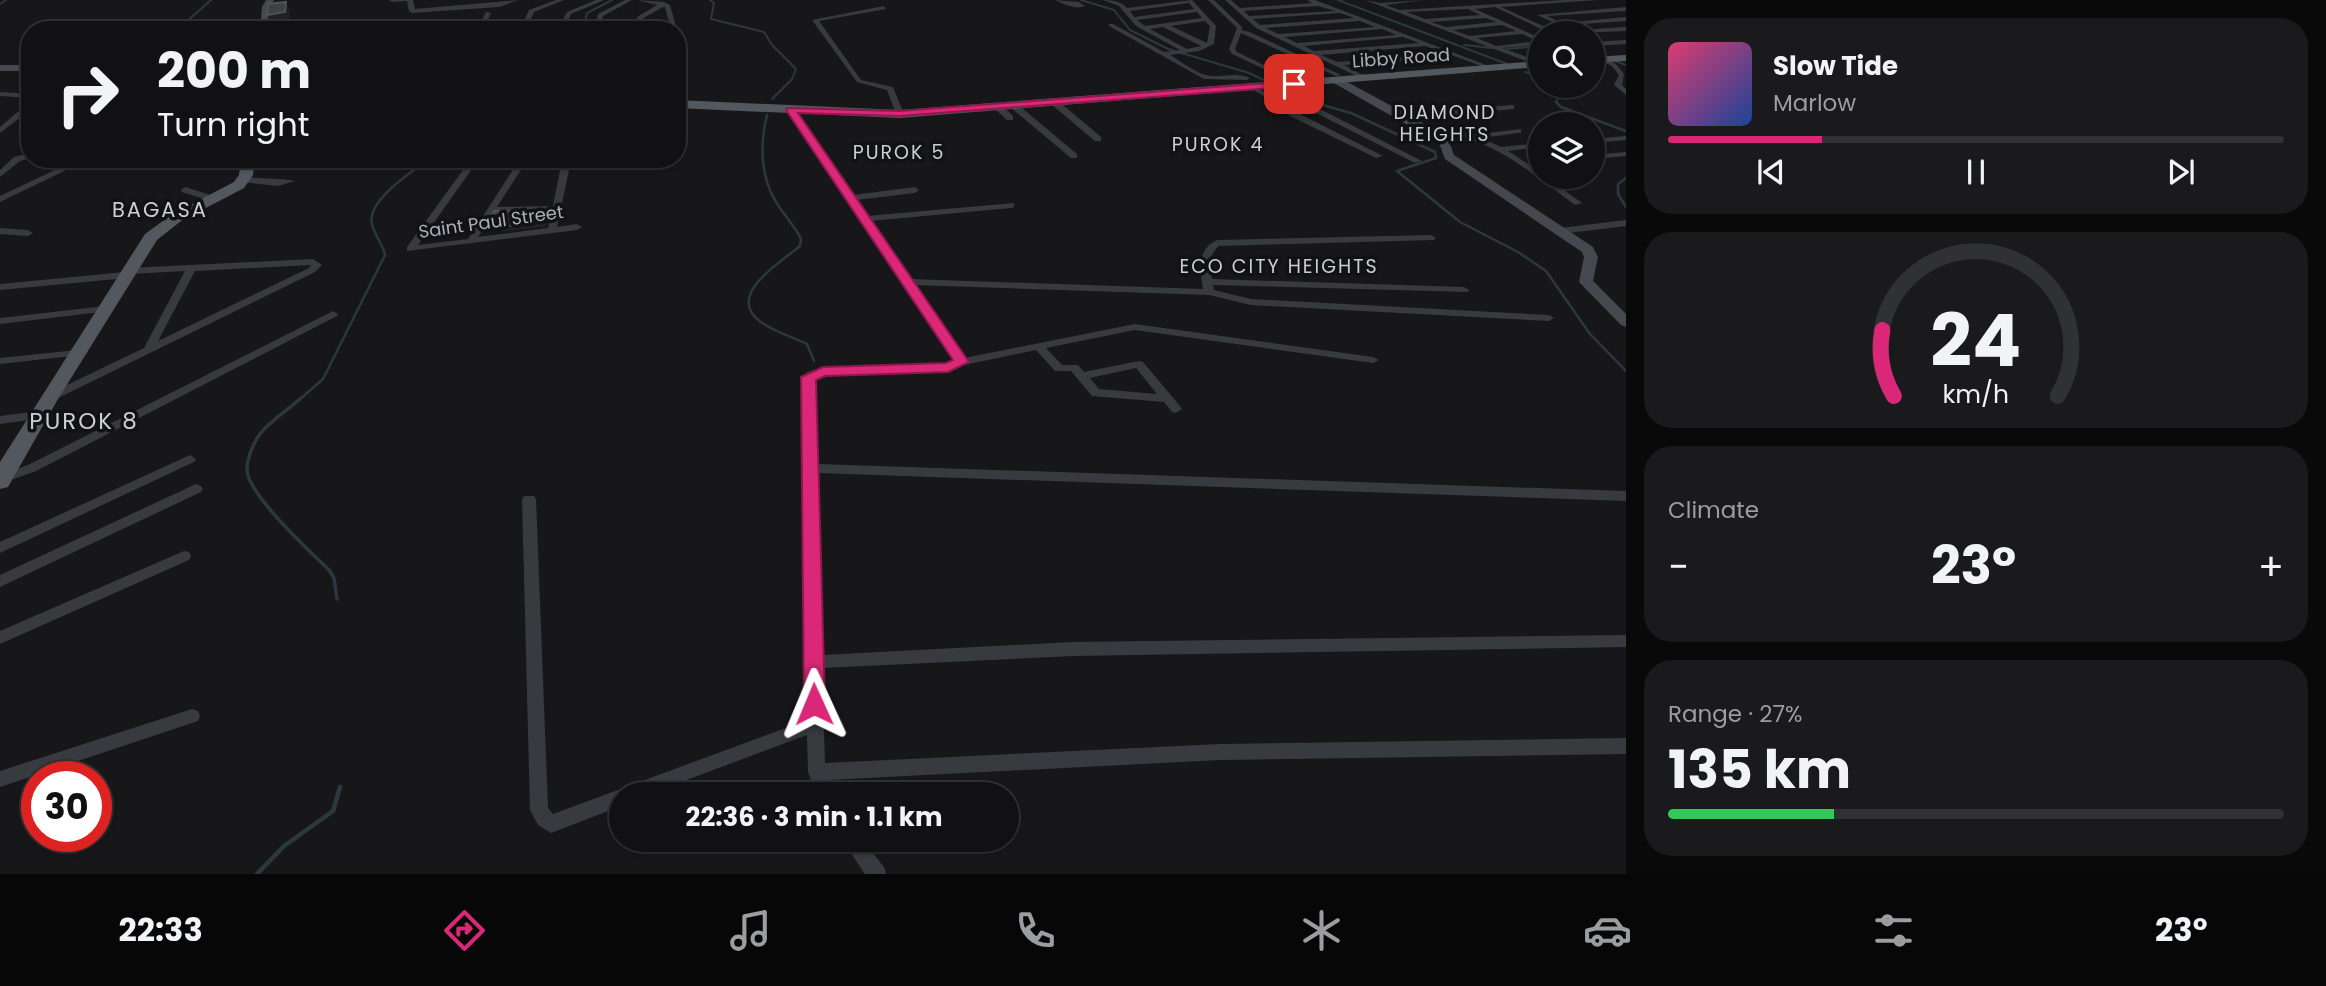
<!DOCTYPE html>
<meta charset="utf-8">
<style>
:root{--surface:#111113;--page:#1a1a1c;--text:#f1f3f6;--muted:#9c9da0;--line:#303133;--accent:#db2777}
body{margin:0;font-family:Poppins,sans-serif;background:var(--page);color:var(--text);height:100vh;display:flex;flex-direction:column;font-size:26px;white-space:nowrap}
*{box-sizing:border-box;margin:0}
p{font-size:23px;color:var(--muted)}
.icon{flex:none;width:38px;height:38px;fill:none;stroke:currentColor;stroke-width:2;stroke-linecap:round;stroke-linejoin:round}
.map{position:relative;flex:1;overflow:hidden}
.panel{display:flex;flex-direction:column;gap:18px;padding:18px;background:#09090a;width:700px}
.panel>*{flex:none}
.top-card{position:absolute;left:21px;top:21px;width:665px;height:147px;border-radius:28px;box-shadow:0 2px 5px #0004,0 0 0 2px var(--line);background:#111113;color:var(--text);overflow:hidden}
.tools{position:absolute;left:1528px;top:21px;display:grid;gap:14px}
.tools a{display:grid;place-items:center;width:77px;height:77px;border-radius:50%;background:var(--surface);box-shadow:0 2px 5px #0004,0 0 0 2px var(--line);font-size:35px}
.speed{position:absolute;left:21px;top:761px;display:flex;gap:14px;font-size:35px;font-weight:700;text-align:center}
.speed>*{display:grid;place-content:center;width:91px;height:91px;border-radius:50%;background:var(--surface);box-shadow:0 2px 5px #0004,0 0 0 2px var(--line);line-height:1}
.speed .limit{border:10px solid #d22;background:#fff;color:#111}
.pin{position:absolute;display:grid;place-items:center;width:60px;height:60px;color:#fff;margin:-30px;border-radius:14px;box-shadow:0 4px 10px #0006}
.me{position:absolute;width:77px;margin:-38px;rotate:359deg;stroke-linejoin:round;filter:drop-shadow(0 0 5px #0008)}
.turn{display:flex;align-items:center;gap:24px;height:147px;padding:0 21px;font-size:32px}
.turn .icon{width:91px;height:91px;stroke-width:2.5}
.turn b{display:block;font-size:49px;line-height:60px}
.big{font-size:52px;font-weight:700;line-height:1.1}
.panel .card{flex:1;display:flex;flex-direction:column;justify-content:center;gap:10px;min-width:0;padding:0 24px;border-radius:28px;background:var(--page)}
.panel .dial{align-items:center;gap:0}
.dial svg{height:182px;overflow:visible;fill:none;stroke:var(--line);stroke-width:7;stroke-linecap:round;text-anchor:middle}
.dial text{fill:var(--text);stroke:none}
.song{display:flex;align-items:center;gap:21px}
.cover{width:84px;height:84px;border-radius:10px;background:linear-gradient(135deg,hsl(340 70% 55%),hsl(220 70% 35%))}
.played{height:7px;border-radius:4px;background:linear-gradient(90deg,var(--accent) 25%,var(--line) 25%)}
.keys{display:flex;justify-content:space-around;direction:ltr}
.heat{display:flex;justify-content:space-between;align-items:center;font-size:38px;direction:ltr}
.charge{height:10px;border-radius:5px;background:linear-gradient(90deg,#34c759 27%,var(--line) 0)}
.trip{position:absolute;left:609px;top:782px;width:410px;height:70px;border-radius:35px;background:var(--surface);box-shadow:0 2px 5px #0004,0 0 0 2px var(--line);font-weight:700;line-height:70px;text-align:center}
.menu{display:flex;height:112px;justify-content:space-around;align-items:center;background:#070708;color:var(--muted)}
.menu .icon{width:49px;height:49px}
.menu .active{color:var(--accent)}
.menu b{font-size:32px;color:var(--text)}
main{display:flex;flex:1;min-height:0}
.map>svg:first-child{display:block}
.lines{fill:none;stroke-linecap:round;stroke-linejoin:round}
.stream-far3{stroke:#2b393f;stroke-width:2}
.stream-far2{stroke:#2b393f;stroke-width:2.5}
.stream-far1{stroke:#2b393f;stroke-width:3.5}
.stream{stroke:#2b393f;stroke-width:4.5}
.street{fill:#373a3f;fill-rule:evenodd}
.secondary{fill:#45494f;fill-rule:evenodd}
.primary{fill:#53575e;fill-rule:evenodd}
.wall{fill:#333337}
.shaded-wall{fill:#222225}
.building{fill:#3f4145;stroke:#505258;stroke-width:2}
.route{fill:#db2777;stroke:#8e194d;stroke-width:2}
.labels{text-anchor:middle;stroke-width:7;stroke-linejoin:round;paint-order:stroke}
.far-street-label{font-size:18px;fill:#a8b0bb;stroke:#121214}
.far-neighbourhood-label{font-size:19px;letter-spacing:2px;fill:#c9cfd6;stroke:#121214}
.far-quarter-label{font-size:21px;letter-spacing:2px;fill:#c9cfd6;stroke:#121214}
.neighbourhood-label{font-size:23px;letter-spacing:2px;fill:#c9cfd6;stroke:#121214}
</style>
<main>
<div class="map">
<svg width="1626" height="874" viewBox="0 0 1626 874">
<rect width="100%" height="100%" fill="#171719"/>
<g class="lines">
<g class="stream-far3">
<path d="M710 0 714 3 711 19 764 32 772 45 796 69 792 79 772 99"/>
<path d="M1081 0 1114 10 1130 30 1168 49 1249 73 1270 83"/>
<path d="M1338 0 1507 64"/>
<path d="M0 4 6 0"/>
<path d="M177 30 211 0"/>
<path d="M583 30 587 13 612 0"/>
<path d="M1464 45 1493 48"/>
<path d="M1506 49 1540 46"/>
<path d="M1597 53 1603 56"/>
<path d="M1615 61 1626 65"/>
<path d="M1525 72 1540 76"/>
<path d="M1277 86 1316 104"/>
<path d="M1557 86 1561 93 1556 102 1558 104"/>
</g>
<g class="stream-far2">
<path d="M1312 102 1351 113 1435 152 1436 158 1397 171 1460 222 1518 252 1546 271 1590 334 1626 371"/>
<path d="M1556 102 1561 107 1626 131"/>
<path d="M767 115C760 143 760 176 776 202 784 215 794 225 801 239L800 246C780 263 723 296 762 323 776 332 792 337 807 344L814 361"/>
<path d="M1626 178 1618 184V194L1626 207"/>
<path d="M299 400 323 379 385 255C383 244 374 235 372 224 366 201 413 171 429 159"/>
</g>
<path class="stream-far1" d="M301 398C288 410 270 421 260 434 253 443 247 459 247 470 248 495 310 551 329 570L334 578 337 599"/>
<path class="stream" d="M257 874 284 846 333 811 340 787"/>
<g class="street">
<path d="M389 0H413L415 9 519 0 499 7 412 13 409 11 407 1 392 2Z"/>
<path d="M556 0H564L534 12 528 25 560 26 567 12 596 0H604L571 14 564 29 520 30 529 10Z"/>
<path d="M625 0H632L603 16 600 30H594L598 14Z"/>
<path d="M637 0 664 2 670 5 677 30H671L665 7H663L642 19V30H636L637 17 657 5Z"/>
<path d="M1055 0 1079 2 1085 6C1076 10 1063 4 1055 0Z"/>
<path d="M1103 0C1112 0 1121 1 1127 8L1192 0 1216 26 1214 44 1199 51 1170 55C1182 62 1198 75 1211 76 1225 77 1238 72 1250 78L1247 80 1204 79 1109 26V24H1113L1164 52 1180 50 1136 26 1119 6ZM1189 3 1194 9 1134 17 1130 11ZM1197 12 1202 18 1145 26 1137 20ZM1205 21 1210 26 1207 43 1171 26ZM1163 27 1201 46 1187 49 1150 29Z"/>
<path d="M1208 0H1214L1242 27V30L1252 33 1341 75 1336 76 1241 33 1235 49 1237 52 1301 83 1296 84 1232 54 1229 49 1237 28Z"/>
<path d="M1225 0H1231L1240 8 1312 3 1307 0H1315L1494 68 1489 69 1449 54 1446 57 1344 65 1368 78 1363 79 1256 28ZM1318 6 1335 11 1249 16 1244 11ZM1340 13 1354 18 1260 25 1253 19ZM1360 21 1375 27 1278 34 1266 28ZM1382 29 1396 35 1297 43 1285 37ZM1403 37 1419 43 1314 51 1304 46ZM1425 46 1445 53 1337 62 1321 55Z"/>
<path d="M1365 0 1380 3 1424 0 1386 5 1399 10 1564 0H1598L1501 7 1558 33H1550L1495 7 1475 9 1540 38V45L1502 48 1540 62 1539 66ZM1468 9 1480 15 1425 19 1407 12ZM1486 18 1496 22 1446 27 1431 22ZM1502 25 1516 31 1470 36 1453 30ZM1522 34 1538 41 1496 46 1477 38Z"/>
<path d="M884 6 886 9 819 21 861 80 893 87 904 114 900 116 896 114 887 90 857 82 812 20Z"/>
<path d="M1626 7V11L1547 16 1562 23 1626 17V21L1569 25 1580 30 1626 27V31L1577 33 1537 15Z"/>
<path d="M486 12 491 13 483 30H477Z"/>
<path d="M424 20H439L447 23 445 30H439L441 24C433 23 426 23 418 25 412 27 410 30 403 30L411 23Z"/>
<path d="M1626 40V44L1592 46V42Z"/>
<path d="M677 45 680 47 683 59 677 62Z"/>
<path d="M1592 52 1616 64 1624 74 1622 85 1626 89V95L1614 85 1619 75 1612 66 1592 57Z"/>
<path d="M1252 85 1296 109 1322 110 1422 161 1415 163 1318 114 1298 113 1383 156 1376 158 1288 115 1289 111 1250 88 1248 87Z"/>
<path d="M0 92 30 94V98L0 96Z"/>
<path d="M1051 100H1057L1101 137V141H1095L1051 104Z"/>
<path d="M1010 103H1016L1077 154V158H1071L1010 107Z"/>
<path d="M27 104H30V110L0 133V127Z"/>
<path d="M994 104H1000L1013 116V120H1007L994 108Z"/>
<path d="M1511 105H1514V109L1405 119 1401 117 1405 115Z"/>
<path d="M788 108H794L853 195 915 187 919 190 915 193 856 200 867 216 1014 203V207L1011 208 870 221 910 279 1203 289C1200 270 1196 250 1217 240L1431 235 1436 238 1434 240 1219 246C1208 255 1210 266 1212 279L1464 287 1469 290 1468 292 1213 285 1214 290 1251 299 1549 315 1554 318 1549 321 1251 305 1209 295 914 285 964 358 1135 324 1373 357 1379 360 1373 363 1135 330 1046 348 1062 365H1078L1084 372 1139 361 1143 362 1180 406 1182 409 1176 413 1172 412 1164 402 1092 396 1071 371H1055L1036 350 964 365 948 370 823 376 815 378 813 381 818 464 1626 491V501L818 473 822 655 1073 642 1626 635V647L1073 656 822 668 825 763 1220 744 1626 738V754L1220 760 828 780 834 794H816L808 772 807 735 649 794H621V806L551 833 538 825 530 810 522 499 524 496H534L536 499 548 808 553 814 807 720 806 468 801 381 807 372 823 368 947 364 954 361 787 110ZM1136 368 1157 394 1099 389 1090 378Z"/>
<path d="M1425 128H1444L1472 135 1521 129V133H1518L1481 138 1501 147 1540 143V147L1508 151 1540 172V177H1546L1582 203 1575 205C1539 179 1502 146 1458 136 1447 133 1436 133 1425 132Z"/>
<path d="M1626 136V140L1592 143V139Z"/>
<path d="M1626 152V156L1592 159V155Z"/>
<path d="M30 153V158L20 161 0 177V170L14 157Z"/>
<path d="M78 159H89L0 202V196Z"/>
<path d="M471 159H479L418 245 468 239 520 159 587 161 588 163 584 165H570L557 227 577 224 582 227 577 230 407 251V247ZM524 165H561L553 206 497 207ZM551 212 548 228 478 237 494 213Z"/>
<path d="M244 177C254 178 291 179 295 181L278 186 241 182 240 180Z"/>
<path d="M185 187 217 197 218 199 214 202 182 192 181 190Z"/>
<path d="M1626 220V226L1560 234 1555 231 1560 228Z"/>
<path d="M0 228 28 230 33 233 28 236 0 234Z"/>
<path d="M313 259 322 265 315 272 48 403 42 399 44 396 144 348 185 271 131 274 130 277 127 278 0 290V284L125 272 126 269 129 268ZM311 265 309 268 158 341 195 271Z"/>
<path d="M105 306 110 309 109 311 0 324V318Z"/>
<path d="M333 311 338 314 337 316 36 471 0 484V475L28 465Z"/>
<path d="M77 350 83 353 81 355 0 364V358Z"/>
<path d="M39 411 45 415 43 418 0 424V416Z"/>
<path d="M190 455 196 459 194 462 0 553V542Z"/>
<path d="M196 484 201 486 203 489 201 492 0 587V575Z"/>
<path d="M184 551 189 552 191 556 189 560 0 644V631Z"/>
<path d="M192 709 198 711 200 716 198 721 0 787V771Z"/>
<path d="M842 840H862L884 867 886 874H865Z"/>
</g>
<g class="secondary">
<path d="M266 0H274L270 7 268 30H260L262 7Z"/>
<rect x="0" y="65" width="30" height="6"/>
<path d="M1332 78H1340L1432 128 1448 139 1454 155 1593 247 1598 257 1593 281 1626 314V327L1621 325 1579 282 1584 257 1582 252 1445 159 1439 143 1332 82Z"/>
</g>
<g class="primary">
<path d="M1626 55V61L1592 63V57Z"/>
<path d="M1540 61V67L900 118 677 108V100L900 110Z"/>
<path d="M241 159H255L253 175 244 188 181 221 157 240 58 399 8 487 0 489V462L145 234 171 215 234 182 239 175Z"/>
</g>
</g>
<path class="wall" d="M546 215V226L503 231 502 228H487L486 224Z"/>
<g class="shaded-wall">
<path d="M286 2 290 12 289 23 271 25 267 15Z"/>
<path d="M545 211 546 215V226L503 231 501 227Z"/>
</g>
<g class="building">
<path d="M286 2 285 12 267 15 268 4Z"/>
<path d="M494 211H545V221L501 227V224H486Z"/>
</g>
<path class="route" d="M1294 81 1299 84 1298 86 900 116 798 113 969 362 948 372 825 376 816 380 825 704 822 710 814 713 807 710 804 704 801 377 823 367 946 363 953 360 786 110 787 108 900 111Z"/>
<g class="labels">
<g class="far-street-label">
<text transform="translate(1401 58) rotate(-4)" y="6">Libby Road</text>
<text transform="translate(491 222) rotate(-8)" y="6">Saint Paul Street</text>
</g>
<g class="far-neighbourhood-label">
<text x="1445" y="119">DIAMOND<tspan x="1445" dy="22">HEIGHTS</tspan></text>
<text x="1218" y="151">PUROK 4</text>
<text x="899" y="159">PUROK 5</text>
<text x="1279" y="273">ECO CITY HEIGHTS</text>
</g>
<g class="far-quarter-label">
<text x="160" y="217">BAGASA</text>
</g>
<g class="neighbourhood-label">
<text x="84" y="429">PUROK 8</text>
</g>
</g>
</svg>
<div class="tools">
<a><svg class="icon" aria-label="search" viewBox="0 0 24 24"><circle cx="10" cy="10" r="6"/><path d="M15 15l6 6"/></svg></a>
<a><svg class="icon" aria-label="layers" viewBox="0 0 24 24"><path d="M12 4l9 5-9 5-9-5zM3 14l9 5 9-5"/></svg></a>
</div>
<div class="speed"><div class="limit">30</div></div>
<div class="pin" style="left:1294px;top:84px;background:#d93025"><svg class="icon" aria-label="arrive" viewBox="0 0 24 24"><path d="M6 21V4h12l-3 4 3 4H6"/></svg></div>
<svg class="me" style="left:814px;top:704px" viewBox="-20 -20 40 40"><path d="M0-17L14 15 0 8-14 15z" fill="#db2777" stroke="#fff" stroke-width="4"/></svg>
<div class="trip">22:36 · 3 min · 1.1 km</div>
<div class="top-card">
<div class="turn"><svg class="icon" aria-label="right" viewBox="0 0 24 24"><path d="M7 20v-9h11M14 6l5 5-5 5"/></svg><div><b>200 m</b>Turn right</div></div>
</div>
</div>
<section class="panel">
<div class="card">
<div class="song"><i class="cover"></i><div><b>Slow Tide</b><p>Marlow</p></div></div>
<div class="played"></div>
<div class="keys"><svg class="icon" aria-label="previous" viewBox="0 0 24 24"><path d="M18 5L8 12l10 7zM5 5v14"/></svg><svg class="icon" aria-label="pause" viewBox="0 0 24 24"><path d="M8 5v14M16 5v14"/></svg><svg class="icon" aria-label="next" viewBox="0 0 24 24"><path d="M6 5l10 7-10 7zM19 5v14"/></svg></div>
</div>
<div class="card dial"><svg viewBox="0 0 100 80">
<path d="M14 69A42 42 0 1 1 86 69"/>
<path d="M14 69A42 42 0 0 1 9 40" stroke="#db2777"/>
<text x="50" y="56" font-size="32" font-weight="700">24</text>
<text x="50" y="72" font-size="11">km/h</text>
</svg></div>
<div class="card"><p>Climate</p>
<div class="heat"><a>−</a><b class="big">23°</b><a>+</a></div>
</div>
<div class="card"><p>Range · 27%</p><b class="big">135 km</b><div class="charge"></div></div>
</section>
</main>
<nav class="menu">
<b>22:33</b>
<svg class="icon active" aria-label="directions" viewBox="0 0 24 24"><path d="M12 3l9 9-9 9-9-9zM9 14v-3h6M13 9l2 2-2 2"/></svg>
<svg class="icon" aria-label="music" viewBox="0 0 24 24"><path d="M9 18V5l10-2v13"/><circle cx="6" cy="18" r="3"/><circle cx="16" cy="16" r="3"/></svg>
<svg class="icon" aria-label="phone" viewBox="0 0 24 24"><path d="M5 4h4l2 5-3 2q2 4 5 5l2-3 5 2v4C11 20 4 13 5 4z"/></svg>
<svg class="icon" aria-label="climate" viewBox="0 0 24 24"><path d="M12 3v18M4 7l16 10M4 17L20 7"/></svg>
<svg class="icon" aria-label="car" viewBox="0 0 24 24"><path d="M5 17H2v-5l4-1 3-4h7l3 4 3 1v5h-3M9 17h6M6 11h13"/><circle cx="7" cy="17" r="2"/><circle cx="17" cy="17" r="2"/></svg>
<svg class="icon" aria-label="filters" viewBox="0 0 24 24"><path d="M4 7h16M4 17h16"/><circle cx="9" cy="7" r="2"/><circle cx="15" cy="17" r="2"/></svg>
<b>23°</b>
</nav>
